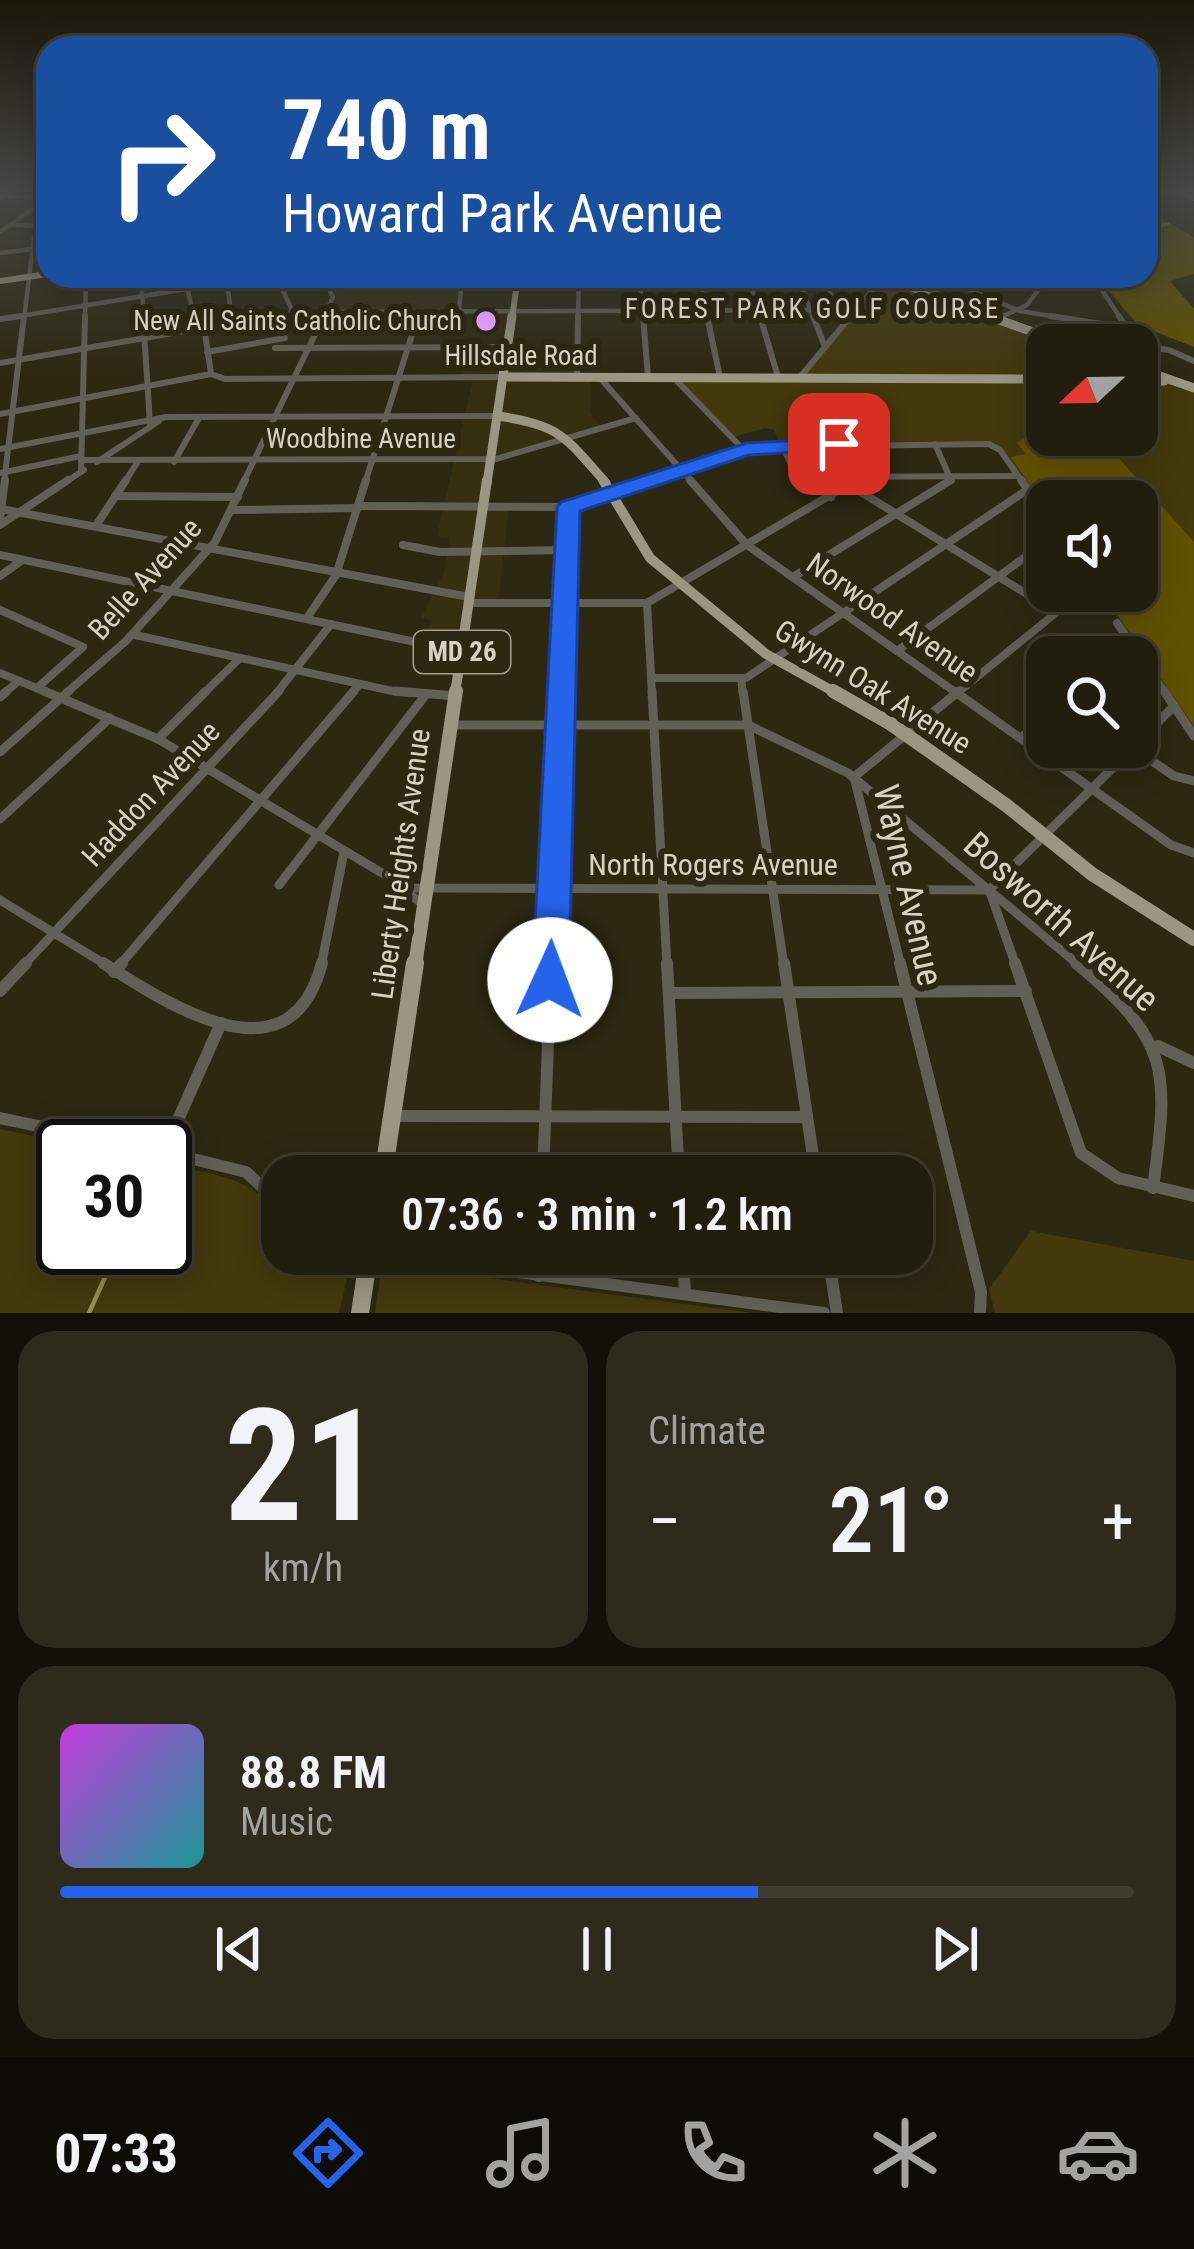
<!DOCTYPE html>
<meta charset="utf-8">
<style>
:root{--surface:#221e0e;--page:#2e2b1c;--text:#f1f3f6;--muted:#a2a29e;--line:#3f3c2e;--accent:#2563eb}
body{margin:0;font-family:"Roboto Condensed",sans-serif;background:var(--page);color:var(--text);height:100vh;display:flex;flex-direction:column;font-size:45px;white-space:nowrap}
*{box-sizing:border-box;margin:0}
p{font-size:39px;color:var(--muted)}
.icon{flex:none;width:66px;height:66px;fill:none;stroke:currentColor;stroke-width:2;stroke-linecap:round;stroke-linejoin:round}
.map{position:relative;height:1313px;overflow:hidden}
.sheet{display:flex;flex-direction:column;gap:18px;padding:18px;background:#131008;flex:1}
.sheet>*{flex:none}
.top-card{position:absolute;left:36px;top:36px;width:1122px;height:252px;border-radius:36px;box-shadow:0 6px 30px #0003,0 0 0 3px var(--line);background:#1a4fa0;color:#fff;overflow:hidden}
.needle{width:78px;rotate:248deg}
.controls{position:absolute;left:1026px;top:324px;display:grid;gap:24px}
.controls a{display:grid;place-items:center;width:132px;height:132px;border-radius:24px;background:var(--surface);box-shadow:0 6px 30px #0003,0 0 0 3px var(--line);font-size:60px}
.speed{position:absolute;left:36px;top:1119px;display:flex;gap:24px;font-size:60px;font-weight:700;text-align:center}
.speed>*{display:grid;place-content:center;width:156px;height:156px;border-radius:50%;background:var(--surface);box-shadow:0 6px 30px #0003,0 0 0 3px var(--line);line-height:1}
.speed .limit{border:6px solid #111;border-radius:18px;background:#fff;color:#111}
.pin{position:absolute;display:grid;place-items:center;width:102px;height:102px;color:#fff;margin:-51px;border-radius:24px;box-shadow:0 6px 18px #0006}
.me{position:absolute;width:132px;margin:-66px;rotate:2deg;stroke-linejoin:round;filter:drop-shadow(0 0 9px #0008)}
.turn{display:flex;align-items:center;gap:42px;height:252px;padding:0 48px;font-size:54px}
.turn .icon{width:156px;height:156px;stroke-width:2.5}
.turn b{display:block;font-size:84px;line-height:102px}
.big{font-size:90px;font-weight:600;line-height:1.1}
.sheet .tile{flex:1;display:flex;flex-direction:column;justify-content:center;gap:18px;min-width:0;padding:0 42px;border-radius:36px;background:var(--page)}
.sheet .dial{align-items:center;gap:0}
.dial b{font-size:156px;line-height:1}
.song{display:flex;align-items:center;gap:36px}
.cover{width:144px;height:144px;border-radius:18px;background:linear-gradient(135deg,hsl(290 70% 55%),hsl(180 70% 35%))}
.played{height:12px;border-radius:6px;background:linear-gradient(90deg,var(--accent) 65%,var(--line) 65%)}
.keys{display:flex;justify-content:space-around;direction:ltr}
.heat{display:flex;justify-content:space-between;align-items:center;font-size:66px;direction:ltr}
.sheet .tiles{flex:1;display:grid;gap:18px;grid-template-columns:1fr 1fr}
.tile:last-child{grid-column:span 2}
.trip{position:absolute;left:261px;top:1155px;width:672px;height:120px;border-radius:36px;background:var(--surface);box-shadow:0 6px 30px #0003,0 0 0 3px var(--line);font-weight:600;line-height:120px;text-align:center}
.menu{display:flex;height:192px;justify-content:space-around;align-items:center;background:#0e0c06;color:var(--muted)}
.menu .icon{width:84px;height:84px}
.menu .current{color:var(--accent)}
.menu b{font-size:54px;color:var(--text)}
.map>svg:first-child{display:block}
.built{fill:#362f12}
.green{fill:#43390d}
.forest{fill:#615200}
.lines{fill:none;stroke-linecap:round;stroke-linejoin:round}
.stream-far1{stroke:#968a54;stroke-width:3}
.stream{stroke:#968a54;stroke-width:4.5}
.minor-far4{stroke:#625f55;stroke-width:4.5}
.minor-far3{stroke:#625f55;stroke-width:6}
.minor-far2{stroke:#625f55;stroke-width:8}
.minor-far1{stroke:#625f55;stroke-width:9}
.minor{stroke:#625f55;stroke-width:12}
.major-far4{stroke:#9b9681;stroke-width:6}
.major-far3{stroke:#9b9681;stroke-width:9}
.major-far2{stroke:#9b9681;stroke-width:10}
.major-far1{stroke:#9b9681;stroke-width:14}
.major{stroke:#9b9681;stroke-width:18}
.route{fill:#2563eb;stroke:#184099;stroke-width:3}
.poi-dot{fill:#dc99f5;stroke:#2d2812;stroke-width:4.5}
.labels{text-anchor:middle;stroke-width:12;stroke-linejoin:round;paint-order:stroke}
.far-neighbourhood-label{font-size:27px;letter-spacing:3px;fill:#d6d3c5;stroke:#2d2812}
.far-poi-label{font-size:27px;fill:#d6d3c5;stroke:#2d2812;text-anchor:end}
.far-street-label{font-size:27px;fill:#d6d3c5;stroke:#2d2812}
.shield{fill:#2d2812;stroke:#a3a08f;stroke-width:3}
.shield-label{font-size:27px;font-weight:bold;fill:#d6d3c5}
.street-label{font-size:30px;fill:#d6d3c5;stroke:#2d2812}
.near-street-label{font-size:36px;fill:#d6d3c5;stroke:#2d2812}
</style>
<div class="map">
<svg width="1194" height="1313" viewBox="0 0 1194 1313">
<rect width="100%" height="100%" fill="#2d2812"/>
<g class="built">
<path d="M375 276H460L456 310H331L337 295 331 284Z"/>
<path d="M513 346H576L575 375 591 377 590 413 602 428 491 460 484 507H509L498 603H463L456 641 423 639 432 621 421 618 444 572 450 537 437 536 472 383V377H462L465 364 473 360H508L509 376Z"/>
</g>
<g class="green">
<path d="M882 281 997 321H982L988 326 1001 325 1067 345H1047V435H1137V369L1194 389V730L1099 591H1137V501H1047V515L991 443H780L774 430 765 428 734 437 678 380 801 378Z"/>
<path d="M0 1129 79 1146H63V1248H165V1164C224 1177 282 1179 282 1254L352 1256 339 1313H0Z"/>
<path d="M1031 1231 1194 1261V1313H995L989 1289Z"/>
<path d="M389 1265 753 1313H375L381 1272Z"/>
</g>
<g class="forest">
<path d="M1146 210 1194 237V274L1170 281 1194 309V347L1138 325 1096 276H1146Z"/>
<path d="M1042 428H1047V435H1079L1108 446 1194 542V726L1101 591H1137V501H1047V511L1011 457 1026 454 1017 443Z"/>
</g>
<g class="lines">
<path class="stream-far1" d="M1146 229 1168 224"/>
<path class="stream" d="M89 1313 118 1248"/>
<g class="minor-far4">
<path d="M1 196 46 198"/>
<path d="M9 225 47 226"/>
<path d="M0 232 48 198"/>
<path d="M0 253 33 249"/>
<path d="M141 276 144 319"/>
<path d="M184 276 195 319"/>
<path d="M226 276 232 319"/>
<path d="M276 276 293 312"/>
<path d="M639 276 643 319"/>
<path d="M699 276 708 319"/>
<path d="M748 276 761 319"/>
<path d="M797 276 814 319"/>
<path d="M937 276 1020 311 1069 319"/>
<path d="M992 276 1038 290"/>
<path d="M1094 278 1121 319"/>
<path d="M701 282 878 283"/>
<path d="M826 282 838 310"/>
<path d="M928 296 959 276"/>
<path d="M459 311 462 276"/>
<path d="M2 319 266 276"/>
<path d="M24 319 34 237 48 222"/>
<path d="M85 319 86 276"/>
<path d="M255 319 293 312 856 310"/>
<path d="M323 319 333 297 323 276"/>
<path d="M369 319 371 312"/>
<path d="M417 319 419 311"/>
<path d="M460 319 462 311"/>
<path d="M578 319 579 276"/>
<path d="M848 319 877 284"/>
<path d="M997 319 1027 305 1049 276"/>
</g>
<g class="minor-far3">
<path d="M143 316 150 424"/>
<path d="M195 316 198 328"/>
<path d="M232 316 233 322"/>
<path d="M643 316 648 377"/>
<path d="M707 316 720 377"/>
<path d="M760 316 778 377"/>
<path d="M813 316 825 347"/>
<path d="M1050 316 1134 329"/>
<path d="M1119 316 1126 327"/>
<path d="M0 319 21 316"/>
<path d="M996 319 1003 316"/>
<path d="M204 327 211 373"/>
<path d="M458 331 461 316"/>
<path d="M364 332 370 316"/>
<path d="M1089 345H1130"/>
<path d="M1137 346 1169 350 1194 361"/>
<path d="M275 348 508 347"/>
<path d="M207 352 285 338"/>
<path d="M0 363 272 316"/>
<path d="M577 377 578 316"/>
<path d="M800 377 851 316"/>
<path d="M600 378 693 483"/>
<path d="M674 378 744 450"/>
<path d="M0 414 211 374 225 379 504 377"/>
<path d="M935 444 951 480 946 483"/>
<path d="M782 445 793 469 812 483"/>
<path d="M0 449 166 417 498 416"/>
<path d="M81 460 496 459 636 418"/>
<path d="M97 462 159 421"/>
<path d="M174 462 199 418"/>
<path d="M81 472 85 316"/>
<path d="M0 473 81 456"/>
<path d="M802 477 1016 476"/>
<path d="M4 483 24 316"/>
<path d="M64 483 84 470"/>
<path d="M124 483 137 463"/>
<path d="M243 483 324 316"/>
<path d="M365 483 418 316"/>
<path d="M644 483 758 447 989 444 1000 450 1023 483"/>
<path d="M853 483 858 477"/>
</g>
<g class="minor-far2">
<path d="M690 480 747 545 958 694"/>
<path d="M808 480 831 497"/>
<path d="M1021 480 1047 519"/>
<path d="M851 486 1056 612"/>
<path d="M115 496 238 497"/>
<path d="M358 506 569 507 653 480"/>
<path d="M1 509 469 597"/>
<path d="M233 510 358 508"/>
<path d="M0 518 5 480"/>
<path d="M97 524 126 480"/>
<path d="M0 525 68 480"/>
<path d="M403 545 440 552 567 550"/>
<path d="M0 555 425 644 462 646"/>
<path d="M0 576 21 561"/>
<path d="M793 577 951 480"/>
<path d="M470 603H647L856 480"/>
<path d="M647 603 652 694"/>
<path d="M0 610 83 647 37 688"/>
<path d="M307 618 336 575 366 480"/>
<path d="M1117 623 1166 694"/>
<path d="M135 635 397 692 434 694"/>
<path d="M897 651 1047 541"/>
<path d="M1112 657 1130 641"/>
<path d="M0 673 51 694"/>
<path d="M651 678H746L1027 490"/>
<path d="M741 678 743 694"/>
<path d="M3 694 19 681"/>
<path d="M65 694 126 641 215 542 245 480"/>
<path d="M203 694 239 659"/>
<path d="M276 694 331 624"/>
<path d="M351 694 360 684"/>
<path d="M562 694 569 507"/>
<path d="M956 694 1083 591"/>
</g>
<g class="minor-far1">
<path d="M44 691 158 739 407 888 989 890 1134 747"/>
<path d="M395 691 456 696"/>
<path d="M652 691 667 966"/>
<path d="M743 691 784 966"/>
<path d="M954 691 1171 845 1194 853"/>
<path d="M1164 691 1194 736"/>
<path d="M0 697 7 691"/>
<path d="M452 725H748L848 773 1080 966"/>
<path d="M1021 738 1047 715"/>
<path d="M158 739 206 691"/>
<path d="M1137 743 1174 706"/>
<path d="M1133 748 1174 776 1194 781"/>
<path d="M0 752 69 691"/>
<path d="M0 819 110 718"/>
<path d="M279 885 424 697"/>
<path d="M399 886 425 906"/>
<path d="M990 892 1016 966"/>
<path d="M0 900 108 966"/>
<path d="M23 966 279 691"/>
<path d="M119 966 354 691"/>
<path d="M321 966 344 852"/>
<path d="M551 966 562 691"/>
<path d="M901 966 854 777 959 691"/>
</g>
<g class="minor">
<path d="M103 963C171 1006 290 1085 322 963"/>
<path d="M667 963 679 1176"/>
<path d="M784 963 816 1176"/>
<path d="M900 963 981 1292 980 1313"/>
<path d="M1015 963 1081 1153 1118 1178 1194 1196"/>
<path d="M1076 963C1171 1042 1169 1070 1153 1188"/>
<path d="M114 972 122 963"/>
<path d="M0 991 26 963"/>
<path d="M669 993 1026 991"/>
<path d="M1158 1046 1194 1063"/>
<path d="M394 1116 807 1117"/>
<path d="M0 1118 134 1146"/>
<path d="M165 1149 221 1023"/>
<path d="M165 1152 246 1172 282 1205"/>
<path d="M543 1176 551 963"/>
<path d="M382 1254 824 1313"/>
<path d="M683 1254 685 1294"/>
<path d="M828 1254 837 1313"/>
<path d="M539 1276 540 1254"/>
</g>
<g class="major-far4">
<path d="M1175 189 1194 198"/>
<path d="M0 197 12 189"/>
<path d="M876 276 996 319"/>
<path d="M0 281 48 274"/>
<path d="M512 319 518 276"/>
</g>
<g class="major-far3">
<path d="M988 316 1070 345"/>
<path d="M1137 368 1194 388"/>
<path d="M505 377 1047 379"/>
<path d="M1137 381H1164"/>
<path d="M498 416C561 425 565 437 606 483"/>
<path d="M487 483 512 316"/>
</g>
<g class="major-far2">
<path d="M603 480 650 558 766 654 838 694"/>
<path d="M455 694 487 480"/>
</g>
<g class="major-far1">
<path d="M833 691 891 724 1006 805 1092 874 1194 939"/>
<path d="M415 966 456 691"/>
</g>
<g class="major">
<path d="M383 1176 415 963"/>
<path d="M360 1313 369 1254"/>
</g>
</g>
<linearGradient id="sky" x2="0" y2="1"><stop stop-color="#19160a"/><stop offset="0.51" stop-color="#464844"/><stop offset="1" stop-color="#464844" stop-opacity="0"/></linearGradient>
<rect width="1194" height="373" fill="url(#sky)"/>
<path class="route" d="M839 438 849 444 846 449 749 455 580 511 569 980 564 993 550 998 537 993 532 980 557 507 561 502 747 443Z"/>
<circle class="poi-dot" cx="486" cy="321" r="12"/>
<g class="labels">
<g class="far-neighbourhood-label">
<text x="813" y="318">FOREST PARK GOLF COURSE</text>
</g>
<g class="far-poi-label">
<text x="462" y="330">New All Saints Catholic Church</text>
</g>
<g class="far-street-label">
<text x="521" y="365">Hillsdale Road</text>
<text x="361" y="448">Woodbine Avenue</text>
</g>
<rect class="shield" x="414" y="631" width="96" height="42" rx="9"/>
<g class="shield-label">
<text x="462" y="661">MD 26</text>
</g>
<g class="street-label">
<text transform="translate(145 579) rotate(-48)" y="10">Belle Avenue</text>
<text transform="translate(892 618) rotate(35)" y="10">Norwood Avenue</text>
<text transform="translate(873 687) rotate(32)" y="10">Gwynn Oak Avenue</text>
<text transform="translate(151 794) rotate(-47)" y="10">Haddon Avenue</text>
<text transform="translate(401 864) rotate(-82)" y="10">Liberty Heights Avenue</text>
<text x="713" y="875">North Rogers Avenue</text>
</g>
<g class="near-street-label">
<text transform="translate(909 885) rotate(77)" y="13">Wayne Avenue</text>
<text transform="translate(1062 921) rotate(42)" y="13">Bosworth Avenue</text>
</g>
</g>
</svg>
<div class="controls">
<a><svg class="needle" viewBox="-14 -14 28 28"><path d="M0-13l5 13h-10z" fill="#e53935"/><path d="M0 13l5-13h-10z" fill="#a2a29e"/></svg></a>
<a><svg class="icon" aria-label="sound" viewBox="0 0 24 24"><path d="M4 9h4l5-4v14l-5-4H4zM17 9q2 3 0 6"/></svg></a>
<a><svg class="icon" aria-label="search" viewBox="0 0 24 24"><circle cx="10" cy="10" r="6"/><path d="M15 15l6 6"/></svg></a>
</div>
<div class="speed"><div class="limit">30</div></div>
<div class="pin" style="left:839px;top:444px;background:#d93025"><svg class="icon" aria-label="arrive" viewBox="0 0 24 24"><path d="M6 21V4h12l-3 4 3 4H6"/></svg></div>
<svg class="me" style="left:550px;top:980px" viewBox="-20 -20 40 40"><circle r="19" fill="#fff"/><path d="M0-13L10 11 0 6-10 11z" fill="#2563eb"/></svg>
<div class="trip">07:36 · 3 min · 1.2 km</div>
<div class="top-card">
<div class="turn"><svg class="icon" aria-label="right" viewBox="0 0 24 24"><path d="M7 20v-9h11M14 6l5 5-5 5"/></svg><div><b>740 m</b>Howard Park Avenue</div></div>
</div>
</div>
<section class="sheet">
<div class="tiles">
<div class="tile dial"><b>21</b><p>km/h</p></div>
<div class="tile"><p>Climate</p>
<div class="heat"><a>−</a><b class="big">21°</b><a>+</a></div>
</div>
<div class="tile">
<div class="song"><i class="cover"></i><div><b>88.8 FM</b><p>Music</p></div></div>
<div class="played"></div>
<div class="keys"><svg class="icon" aria-label="previous" viewBox="0 0 24 24"><path d="M18 5L8 12l10 7zM5 5v14"/></svg><svg class="icon" aria-label="pause" viewBox="0 0 24 24"><path d="M8 5v14M16 5v14"/></svg><svg class="icon" aria-label="next" viewBox="0 0 24 24"><path d="M6 5l10 7-10 7zM19 5v14"/></svg></div>
</div>
</div>
</section>
<nav class="menu">
<b>07:33</b>
<svg class="icon current" aria-label="directions" viewBox="0 0 24 24"><path d="M12 3l9 9-9 9-9-9zM9 14v-3h6M13 9l2 2-2 2"/></svg>
<svg class="icon" aria-label="music" viewBox="0 0 24 24"><path d="M9 18V5l10-2v13"/><circle cx="6" cy="18" r="3"/><circle cx="16" cy="16" r="3"/></svg>
<svg class="icon" aria-label="phone" viewBox="0 0 24 24"><path d="M5 4h4l2 5-3 2q2 4 5 5l2-3 5 2v4C11 20 4 13 5 4z"/></svg>
<svg class="icon" aria-label="climate" viewBox="0 0 24 24"><path d="M12 3v18M4 7l16 10M4 17L20 7"/></svg>
<svg class="icon" aria-label="car" viewBox="0 0 24 24"><path d="M5 17H2v-5l4-1 3-4h7l3 4 3 1v5h-3M9 17h6M6 11h13"/><circle cx="7" cy="17" r="2"/><circle cx="17" cy="17" r="2"/></svg>
</nav>
